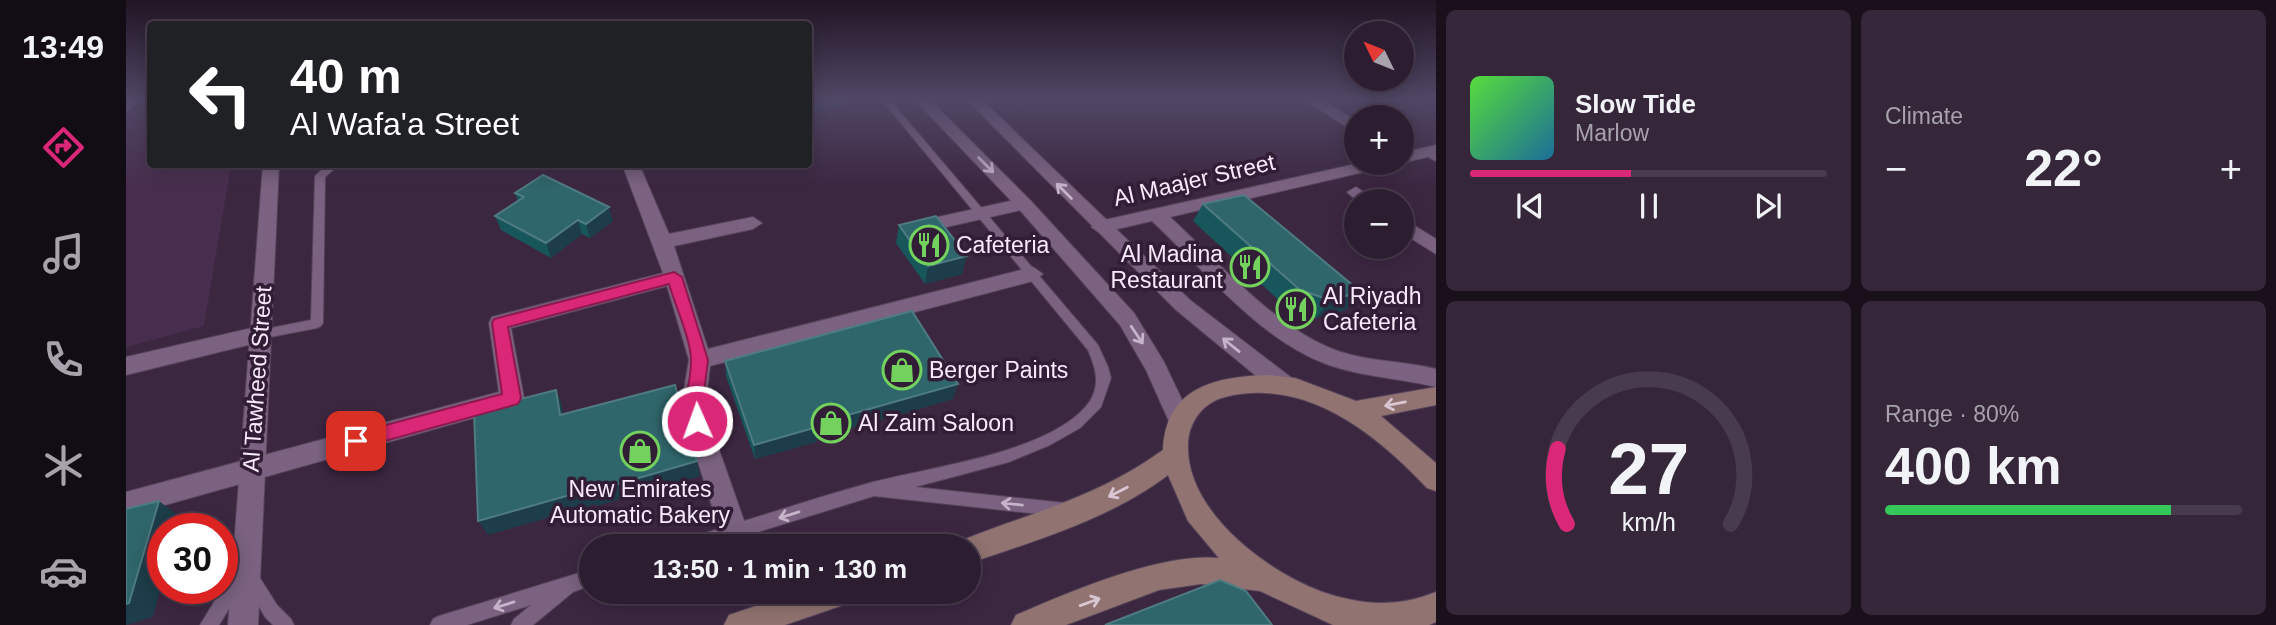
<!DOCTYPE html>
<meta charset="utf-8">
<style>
:root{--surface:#2d1d31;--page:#352639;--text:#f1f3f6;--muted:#a7a2ab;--line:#483b4d;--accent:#db2777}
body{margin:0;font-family:Helvetica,sans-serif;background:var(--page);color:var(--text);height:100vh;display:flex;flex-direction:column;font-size:26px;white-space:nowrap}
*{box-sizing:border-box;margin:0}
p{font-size:23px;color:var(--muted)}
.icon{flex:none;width:38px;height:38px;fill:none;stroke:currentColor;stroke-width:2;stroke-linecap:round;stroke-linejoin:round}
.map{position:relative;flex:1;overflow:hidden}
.sheet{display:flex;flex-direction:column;gap:10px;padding:10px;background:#19101b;width:840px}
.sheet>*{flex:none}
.hud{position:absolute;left:21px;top:21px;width:665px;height:147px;border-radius:7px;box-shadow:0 4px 18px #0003,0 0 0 2px var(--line);background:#202124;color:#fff;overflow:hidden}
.needle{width:46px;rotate:313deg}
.buttons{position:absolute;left:1218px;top:21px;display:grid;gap:14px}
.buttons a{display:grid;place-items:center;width:70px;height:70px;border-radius:50%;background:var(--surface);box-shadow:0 4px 18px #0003,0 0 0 2px var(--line);font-size:35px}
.speed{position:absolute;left:21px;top:513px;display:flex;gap:14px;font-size:35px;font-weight:700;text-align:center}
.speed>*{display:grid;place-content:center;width:91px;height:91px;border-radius:50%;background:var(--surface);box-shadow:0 4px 18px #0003,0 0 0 2px var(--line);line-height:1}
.speed .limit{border:10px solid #d22;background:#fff;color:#111}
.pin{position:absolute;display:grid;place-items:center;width:60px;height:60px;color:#fff;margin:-30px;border-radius:14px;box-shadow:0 4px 10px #0006}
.me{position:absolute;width:77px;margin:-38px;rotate:358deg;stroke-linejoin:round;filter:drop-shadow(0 0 5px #0008)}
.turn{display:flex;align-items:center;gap:24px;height:147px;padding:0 28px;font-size:32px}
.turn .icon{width:91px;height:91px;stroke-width:2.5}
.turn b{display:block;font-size:49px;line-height:60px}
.big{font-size:52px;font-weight:600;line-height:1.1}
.sheet .tile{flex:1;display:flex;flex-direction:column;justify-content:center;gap:10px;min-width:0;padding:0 24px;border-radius:10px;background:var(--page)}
.sheet .dial{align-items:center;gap:0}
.dial svg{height:182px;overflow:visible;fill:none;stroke:var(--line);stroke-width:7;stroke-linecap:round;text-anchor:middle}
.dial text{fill:var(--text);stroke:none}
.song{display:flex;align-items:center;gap:21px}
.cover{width:84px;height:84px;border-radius:10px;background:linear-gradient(135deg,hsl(110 70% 55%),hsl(200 70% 35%))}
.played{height:7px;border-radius:4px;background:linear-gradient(90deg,var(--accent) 45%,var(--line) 45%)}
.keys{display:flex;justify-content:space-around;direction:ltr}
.heat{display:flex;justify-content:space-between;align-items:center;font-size:38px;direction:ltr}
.charge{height:10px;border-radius:5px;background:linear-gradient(90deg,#34c759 80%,var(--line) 0)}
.sheet .tiles{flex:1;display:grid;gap:10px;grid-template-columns:repeat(2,1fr)}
.trip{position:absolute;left:453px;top:534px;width:402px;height:70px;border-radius:35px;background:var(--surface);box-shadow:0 4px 18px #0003,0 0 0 2px var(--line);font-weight:600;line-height:70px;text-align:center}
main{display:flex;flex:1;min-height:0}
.tabs{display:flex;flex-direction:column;width:126px;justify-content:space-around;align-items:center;background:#120c14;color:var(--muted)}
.tabs .icon{width:49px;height:49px}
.tabs .selected{color:var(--accent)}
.tabs b{font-size:32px;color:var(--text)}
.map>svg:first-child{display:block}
.built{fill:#482e4e}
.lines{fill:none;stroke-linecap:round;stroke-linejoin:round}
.service-casing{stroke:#56445a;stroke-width:2}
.minor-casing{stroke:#56445a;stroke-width:2}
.tertiary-casing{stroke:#56445a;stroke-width:2}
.secondary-casing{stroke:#56445a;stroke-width:2}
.service{fill:#7a6280;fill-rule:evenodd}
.minor{fill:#7a6280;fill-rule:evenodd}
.tertiary{fill:#7a6280;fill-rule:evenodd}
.secondary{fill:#917371;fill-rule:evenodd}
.wall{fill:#17565a}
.shaded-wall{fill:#1c3d49}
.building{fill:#2f666b;stroke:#4f7b82;stroke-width:2}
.oneway{stroke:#c6b4ca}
.oneway2{stroke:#d9c6d2}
.route{fill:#db2777;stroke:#8e194d;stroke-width:2}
.labels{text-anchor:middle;stroke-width:7;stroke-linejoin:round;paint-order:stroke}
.street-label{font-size:23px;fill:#f8eafb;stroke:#321d37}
.poi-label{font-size:23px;fill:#f8eafb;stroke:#321d37;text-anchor:start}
</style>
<main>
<nav class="tabs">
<b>13:49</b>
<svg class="icon selected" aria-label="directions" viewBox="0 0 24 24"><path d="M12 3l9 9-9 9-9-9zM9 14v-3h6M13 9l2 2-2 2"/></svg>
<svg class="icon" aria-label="music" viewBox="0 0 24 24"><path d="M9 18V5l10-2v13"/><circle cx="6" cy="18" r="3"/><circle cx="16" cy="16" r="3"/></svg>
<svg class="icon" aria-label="phone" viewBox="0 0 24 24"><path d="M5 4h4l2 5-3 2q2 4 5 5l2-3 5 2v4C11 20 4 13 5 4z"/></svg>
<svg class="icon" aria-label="climate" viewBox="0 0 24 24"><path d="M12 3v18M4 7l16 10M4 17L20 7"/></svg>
<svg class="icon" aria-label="car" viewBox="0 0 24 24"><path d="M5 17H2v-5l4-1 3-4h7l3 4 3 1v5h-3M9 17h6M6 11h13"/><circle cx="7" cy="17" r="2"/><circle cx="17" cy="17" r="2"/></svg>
</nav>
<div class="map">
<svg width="1310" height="625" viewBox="0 0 1310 625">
<rect width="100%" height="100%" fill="#3c2741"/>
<path class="built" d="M0 99H24V164L105 165 78 326 0 347Z"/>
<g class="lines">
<defs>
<g id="service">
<path d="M755 99H763L972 345 982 367 985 378 975 407 954 428 924 445 883 462 789 487 940 503 945 505 948 510 945 515 940 517 748 496 587 546H555L557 541 563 538C624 520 685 499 747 482 804 467 929 452 964 401 975 383 969 367 962 350Z"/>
<path d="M1300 149 1310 154V161L1297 154V150Z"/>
<path d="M202 164H214L199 177 197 323 195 326 191 328 134 339 130 337 128 334 130 331 185 320 189 176Z"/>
<path d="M113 569 119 571 120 575 126 573 132 575 151 605 165 619 168 625H147L139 617 119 583 93 625H74L107 571Z"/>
<path d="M466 569V585L447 592 407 625H385L388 619 405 605 341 625H304L307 619 313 616Z"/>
</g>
<g id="minor">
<path d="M0 99H12L5 109 0 111Z"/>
<path d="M1177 99H1195L1230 121V133Z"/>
<path d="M1310 145V155L1276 163H1275L1276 153Z"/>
<path d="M1234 163H1263L1255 168 1044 217C1092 261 1152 332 1215 352 1246 362 1279 361 1310 369V387C1273 378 1235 377 1200 364 1134 340 1076 268 1026 221L974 233 965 227 974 221Z"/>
<path d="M496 164H513L543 234 627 217 636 223 627 229 548 246 582 349 907 267 917 274 907 281 584 366 580 401 583 421 622 532 618 541 608 545 598 541 594 532 559 421 556 401 563 360 541 286 385 328 398 398 394 405 0 516V492L373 392 363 323 366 317 537 273Z"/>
<path d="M1230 187 1252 201H1231L1221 192Z"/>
<path d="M898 198 904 200 907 204 904 208 803 231 794 225 803 219Z"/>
<path d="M1276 218 1310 239V254L1276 233Z"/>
<path d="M134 326 142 328 145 334 142 340 0 375V357Z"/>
</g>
<g id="tertiary">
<path d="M788 99H803L904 200 1008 313 1038 362 1066 421 1062 428 1054 431 1046 428 1020 370 994 325 892 208Z"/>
<path d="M840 99H855L1064 300 1167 379 1171 386 1167 393 1159 395 1151 393 1050 310Z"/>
<path d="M137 164H153L132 625H102Z"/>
</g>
<g id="secondary">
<path d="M1141 375 1169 378 1230 401 1310 387V405L1255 416 1310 463V491L1301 488C1249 433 1180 377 1099 397 1075 403 1061 425 1062 448 1062 519 1159 587 1222 599 1252 606 1281 604 1310 592V622L1303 625H1207L1134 591 1075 584 1033 590 940 625H885L890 615C943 592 1036 552 1093 558L1062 521 1042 475C984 519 911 540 844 563V546H832L834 541C907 512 972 497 1037 450 1040 387 1089 377 1141 375Z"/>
<path d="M672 592H730L726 602 659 625H598L603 615Z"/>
</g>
</defs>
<use href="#service" class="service-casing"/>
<use href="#minor" class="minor-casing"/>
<use href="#tertiary" class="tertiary-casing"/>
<use href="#secondary" class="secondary-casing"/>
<use href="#service" class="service"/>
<use href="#minor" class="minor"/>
<use href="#tertiary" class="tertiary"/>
<use href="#secondary" class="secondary"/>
</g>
<g class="wall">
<path d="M389 193 487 221 464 238 456 234 425 258 375 230 369 216 392 201Z"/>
<path d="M1077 204 1220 310 1190 318 1161 308 1067 221Z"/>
<path d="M773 225 836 274 799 284 770 243Z"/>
<path d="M599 361 827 399 691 438 690 442 629 459 600 376Z"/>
</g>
<g class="shaded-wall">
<path d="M682 99H720L719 106 682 114Z"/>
<path d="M483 207 487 221 464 238 460 224Z"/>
<path d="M452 220 456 234 425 258 420 243Z"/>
<path d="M841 256 836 274 799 284 802 266Z"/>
<path d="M1235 292 1220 310 1190 318 1204 300Z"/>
<path d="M832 384 827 399 691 438 690 442 629 459 628 445 690 424Z"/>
<path d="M430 390 436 405 440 431 434 415Z"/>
<path d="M571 461 574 476 471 506 470 504 362 535 352 521 465 489Z"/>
<path d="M33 501 53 516 50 528H37V579L27 617 0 625V604Z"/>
</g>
<g class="building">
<path d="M417 175 483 207 460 224 452 220 420 243 369 216 398 197 389 193Z"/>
<path d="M1118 195 1235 292 1204 300 1174 290 1077 204Z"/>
<path d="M810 216 841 256 802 266 773 225Z"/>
<path d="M786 311 832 384 690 424 691 427 628 445 599 361Z"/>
<path d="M549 385 571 461 465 492V489L352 521 348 411 430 390 434 415Z"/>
<path d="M33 501 3 603 0 604V509Z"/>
<path d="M1094 580 1120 591 1146 625H979Z"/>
</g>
<defs><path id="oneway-shaft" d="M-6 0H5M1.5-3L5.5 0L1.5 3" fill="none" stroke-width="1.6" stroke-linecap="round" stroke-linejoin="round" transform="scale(1.75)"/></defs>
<g class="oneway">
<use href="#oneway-shaft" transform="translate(860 165) rotate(45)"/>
<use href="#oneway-shaft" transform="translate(938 191) rotate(-135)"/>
<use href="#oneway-shaft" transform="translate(1011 335) rotate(56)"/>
<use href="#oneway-shaft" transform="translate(1105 345) rotate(-141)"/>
<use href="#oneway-shaft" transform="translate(886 504) rotate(-174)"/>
<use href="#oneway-shaft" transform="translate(663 515) rotate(163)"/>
<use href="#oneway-shaft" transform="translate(378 605) rotate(163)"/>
</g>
<g class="oneway2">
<use href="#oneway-shaft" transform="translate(1269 404) rotate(169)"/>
<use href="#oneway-shaft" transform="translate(992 492) rotate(153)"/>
<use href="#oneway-shaft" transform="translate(964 602) rotate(-20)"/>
</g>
<linearGradient id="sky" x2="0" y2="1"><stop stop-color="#211524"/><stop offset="0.53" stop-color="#504765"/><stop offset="1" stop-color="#504765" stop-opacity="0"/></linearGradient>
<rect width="1310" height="186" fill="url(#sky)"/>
<path class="route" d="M548 272 556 277 582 360 577 401 580 421 577 427H565C554 405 565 385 565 362 566 342 549 305 543 284L382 327 395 398 392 404 230 449 223 447 220 441 223 436 230 433 376 394 366 323 368 319Z"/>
<defs>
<symbol id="restaurant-ring" viewBox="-11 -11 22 22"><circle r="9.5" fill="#321d37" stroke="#73d25d" stroke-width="1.5"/><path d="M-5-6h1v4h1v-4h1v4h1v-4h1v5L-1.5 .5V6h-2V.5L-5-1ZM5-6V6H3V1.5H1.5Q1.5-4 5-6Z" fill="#73d25d"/></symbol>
<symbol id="shop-ring" viewBox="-11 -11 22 22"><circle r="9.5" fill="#321d37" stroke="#73d25d" stroke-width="1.5"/><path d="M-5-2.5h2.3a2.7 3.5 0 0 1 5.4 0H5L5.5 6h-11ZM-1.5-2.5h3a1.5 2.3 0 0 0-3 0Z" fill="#73d25d"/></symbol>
</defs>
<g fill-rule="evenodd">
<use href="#restaurant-ring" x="781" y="223" width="44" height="44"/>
<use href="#restaurant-ring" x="1102" y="245" width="44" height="44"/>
<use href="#restaurant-ring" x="1148" y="287" width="44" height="44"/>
<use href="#shop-ring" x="754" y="348" width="44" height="44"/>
<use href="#shop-ring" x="683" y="401" width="44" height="44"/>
<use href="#shop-ring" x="492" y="429" width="44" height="44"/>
</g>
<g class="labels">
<g class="street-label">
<text transform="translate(1068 180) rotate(-13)" y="8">Al Maajer Street</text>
<text transform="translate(131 379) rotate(-86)" y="8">Al Tawheed Street</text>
</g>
<g class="poi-label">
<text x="830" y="253">Cafeteria</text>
<text x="1097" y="262" text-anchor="end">Al Madina<tspan x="1097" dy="26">Restaurant</tspan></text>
<text x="1197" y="304">Al Riyadh<tspan x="1197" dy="26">Cafeteria</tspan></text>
<text x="803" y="378">Berger Paints</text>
<text x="732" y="431">Al Zaim Saloon</text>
<text x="514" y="497" text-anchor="middle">New Emirates<tspan x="514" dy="26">Automatic Bakery</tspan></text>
</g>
</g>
</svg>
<div class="buttons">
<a><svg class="needle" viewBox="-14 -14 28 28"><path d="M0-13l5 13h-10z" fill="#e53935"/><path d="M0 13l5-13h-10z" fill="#a7a2ab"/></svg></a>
<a>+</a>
<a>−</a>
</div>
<div class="speed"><div class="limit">30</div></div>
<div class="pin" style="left:230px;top:441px;background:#d93025"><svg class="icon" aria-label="arrive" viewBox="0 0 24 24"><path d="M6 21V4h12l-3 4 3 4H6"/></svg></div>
<svg class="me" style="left:571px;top:421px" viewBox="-20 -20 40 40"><circle r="17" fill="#db2777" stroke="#fff" stroke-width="3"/><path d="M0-11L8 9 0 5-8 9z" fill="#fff"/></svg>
<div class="trip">13:50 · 1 min · 130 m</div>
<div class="hud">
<div class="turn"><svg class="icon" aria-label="left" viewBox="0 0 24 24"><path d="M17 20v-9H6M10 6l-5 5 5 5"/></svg><div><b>40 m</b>Al Wafa'a Street</div></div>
</div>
</div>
<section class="sheet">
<div class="tiles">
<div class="tile">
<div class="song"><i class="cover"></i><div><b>Slow Tide</b><p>Marlow</p></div></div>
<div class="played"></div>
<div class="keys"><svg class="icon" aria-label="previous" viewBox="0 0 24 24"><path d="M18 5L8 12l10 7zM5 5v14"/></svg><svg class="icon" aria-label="pause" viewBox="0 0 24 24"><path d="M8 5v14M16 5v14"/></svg><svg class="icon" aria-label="next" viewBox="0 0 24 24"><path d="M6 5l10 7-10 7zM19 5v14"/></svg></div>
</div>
<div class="tile"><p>Climate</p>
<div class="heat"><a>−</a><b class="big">22°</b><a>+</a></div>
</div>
<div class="tile dial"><svg viewBox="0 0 100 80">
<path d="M14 69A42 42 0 1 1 86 69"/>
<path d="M14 69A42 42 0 0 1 10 36" stroke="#db2777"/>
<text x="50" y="56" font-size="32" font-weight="700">27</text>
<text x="50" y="72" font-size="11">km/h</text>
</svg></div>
<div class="tile"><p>Range · 80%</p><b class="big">400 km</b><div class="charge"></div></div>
</div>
</section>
</main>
